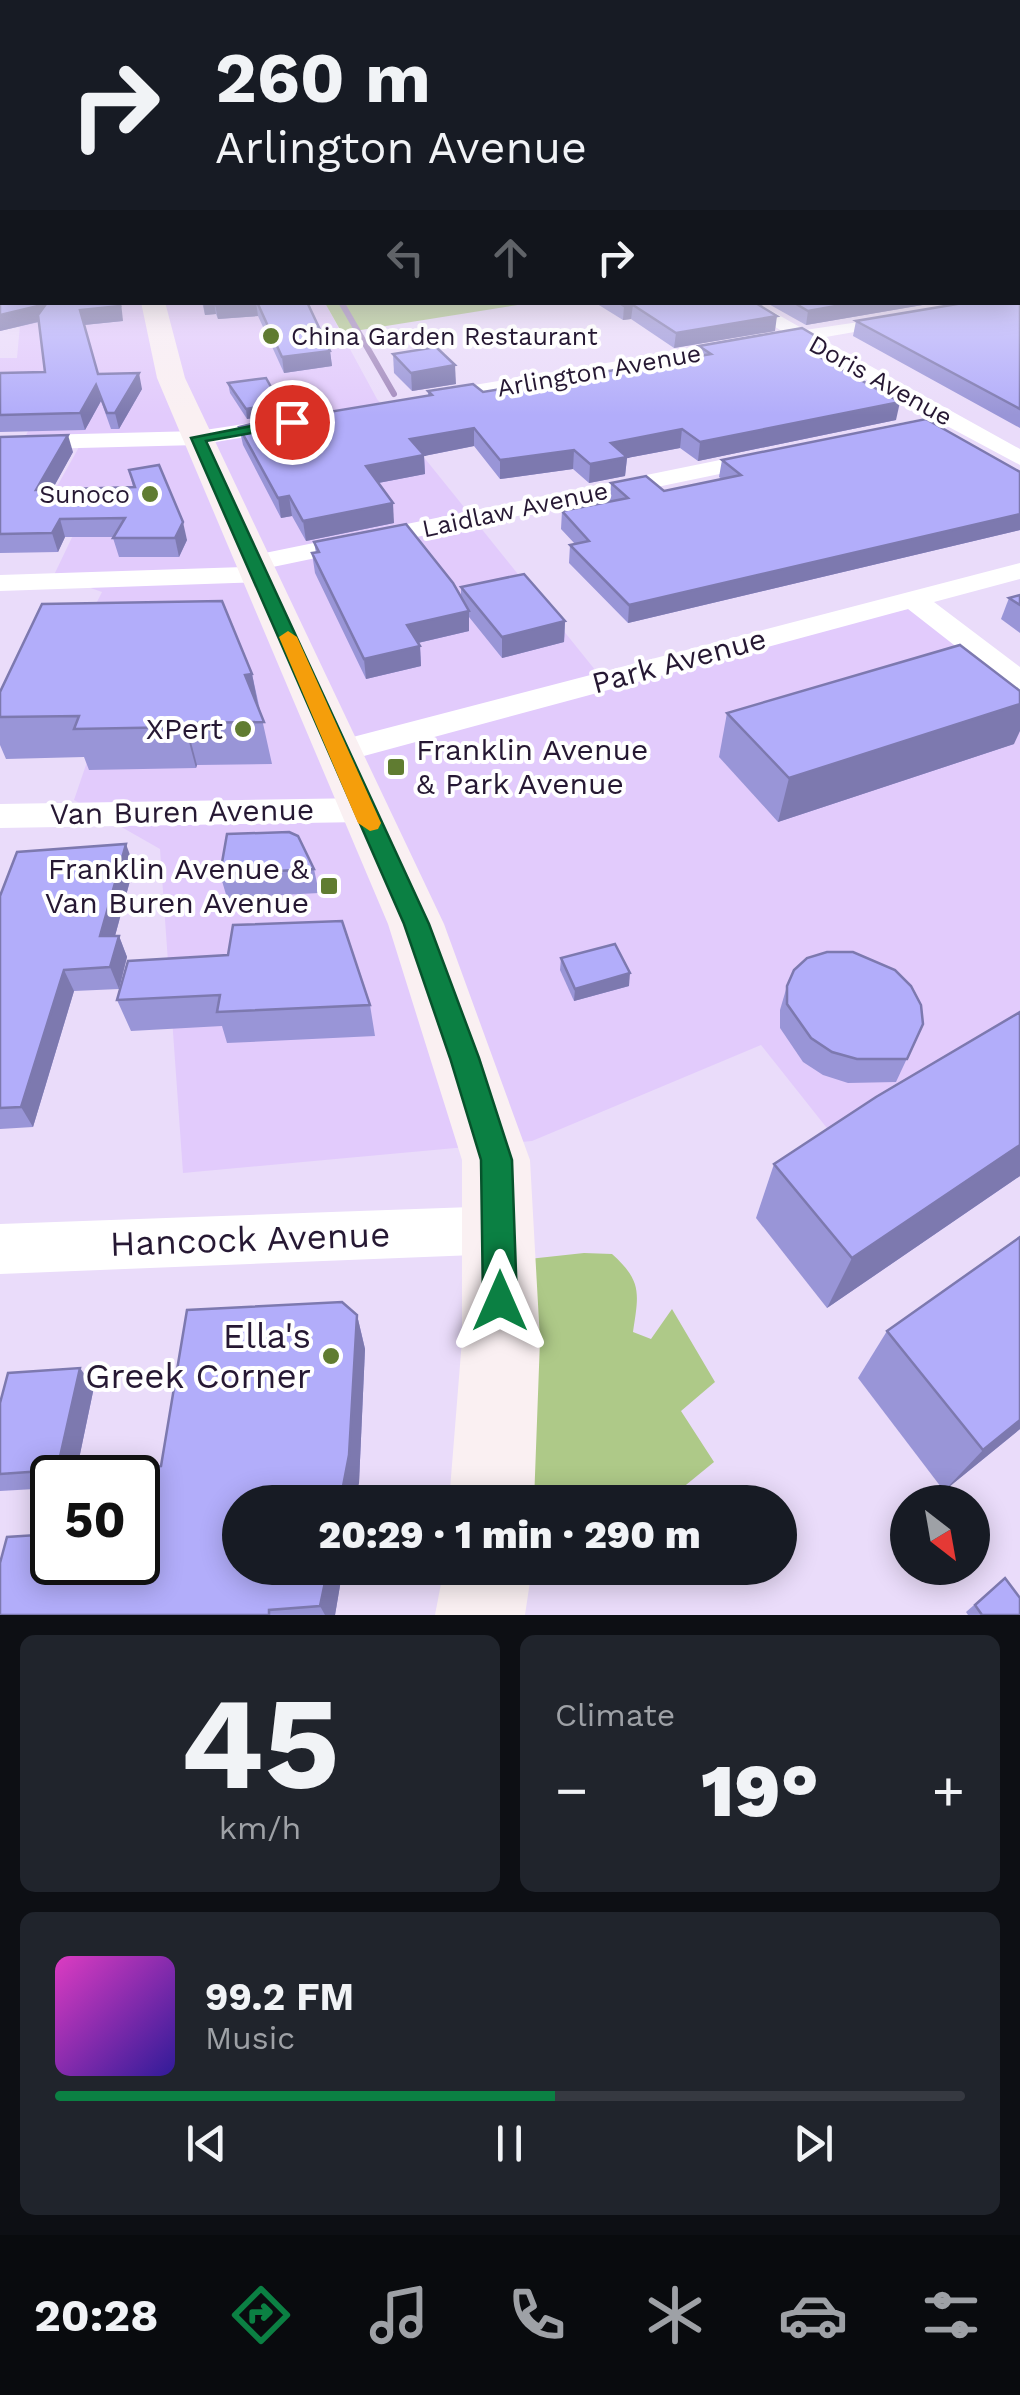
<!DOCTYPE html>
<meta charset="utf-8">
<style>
:root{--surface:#171b24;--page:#20242c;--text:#f1f3f6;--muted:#9ea1a6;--line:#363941;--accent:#0b8043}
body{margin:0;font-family:"Work Sans",sans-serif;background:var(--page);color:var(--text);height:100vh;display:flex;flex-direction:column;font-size:38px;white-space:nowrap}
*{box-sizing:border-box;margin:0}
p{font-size:32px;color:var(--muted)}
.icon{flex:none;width:55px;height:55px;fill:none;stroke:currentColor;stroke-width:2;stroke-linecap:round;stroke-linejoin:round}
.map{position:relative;height:1615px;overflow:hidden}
.side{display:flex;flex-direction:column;gap:20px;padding:20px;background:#0d0f14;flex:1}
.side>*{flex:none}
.top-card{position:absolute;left:0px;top:0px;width:1020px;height:305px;box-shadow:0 5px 25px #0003;background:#171b24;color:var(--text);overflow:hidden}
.needle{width:65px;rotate:149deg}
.tools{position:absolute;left:890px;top:1485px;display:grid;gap:20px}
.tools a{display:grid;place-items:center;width:100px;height:100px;border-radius:50%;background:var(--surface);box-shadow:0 5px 25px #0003;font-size:50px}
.speed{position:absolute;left:30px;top:1455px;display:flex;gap:20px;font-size:50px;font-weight:700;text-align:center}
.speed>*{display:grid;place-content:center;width:130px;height:130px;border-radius:50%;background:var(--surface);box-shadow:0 5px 25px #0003;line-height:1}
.speed .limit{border:5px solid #111;border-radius:15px;background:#fff;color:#111}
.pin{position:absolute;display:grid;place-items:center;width:85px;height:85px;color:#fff;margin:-42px;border:5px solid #fff;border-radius:50%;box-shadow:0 2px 10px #0007}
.me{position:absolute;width:110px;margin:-55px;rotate:0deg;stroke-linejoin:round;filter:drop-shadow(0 0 8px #0008)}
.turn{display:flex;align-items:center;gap:35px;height:210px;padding:0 50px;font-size:45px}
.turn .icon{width:130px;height:130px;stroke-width:2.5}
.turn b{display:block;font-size:70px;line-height:85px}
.lanes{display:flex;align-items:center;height:95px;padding:0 50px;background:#0003;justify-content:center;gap:50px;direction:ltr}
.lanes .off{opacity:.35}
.big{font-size:75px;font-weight:800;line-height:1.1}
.side .card{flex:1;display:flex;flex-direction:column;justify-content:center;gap:15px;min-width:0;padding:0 35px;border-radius:15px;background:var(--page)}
.side .dial{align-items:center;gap:0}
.dial b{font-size:130px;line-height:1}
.song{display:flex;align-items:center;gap:30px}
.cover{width:120px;height:120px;border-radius:15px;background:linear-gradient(135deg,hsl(310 70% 55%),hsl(250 70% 35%))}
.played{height:10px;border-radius:5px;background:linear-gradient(90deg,var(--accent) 55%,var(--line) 55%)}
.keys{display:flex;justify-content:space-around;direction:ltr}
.heat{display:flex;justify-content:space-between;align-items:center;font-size:55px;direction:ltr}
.side .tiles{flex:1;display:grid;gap:20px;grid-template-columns:1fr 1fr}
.card:last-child{grid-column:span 2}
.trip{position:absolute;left:222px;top:1485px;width:575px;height:100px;border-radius:50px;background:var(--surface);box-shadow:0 5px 25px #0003;font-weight:800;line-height:100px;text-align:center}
.menu{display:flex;height:160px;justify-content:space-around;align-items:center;background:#090b0e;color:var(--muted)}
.menu .icon{width:70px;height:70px}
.menu .active{color:var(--accent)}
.menu b{font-size:45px;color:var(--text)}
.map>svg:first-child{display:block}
.built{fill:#e2cbfc}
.green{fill:#aec988}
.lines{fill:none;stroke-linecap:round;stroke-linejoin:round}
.stream{stroke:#a38bbd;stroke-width:6}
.street{fill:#fff;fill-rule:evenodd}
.secondary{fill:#faf0f2;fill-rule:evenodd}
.wall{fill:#9995d7}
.shaded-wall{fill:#7d79af}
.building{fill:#b2adfa;stroke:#7d79af;stroke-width:2.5}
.route{fill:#0b8043;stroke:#07532c;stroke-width:2.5}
.slow{fill:#f59e0b}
.poi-dot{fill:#607c31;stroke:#fff;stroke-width:4}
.labels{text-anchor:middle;stroke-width:8;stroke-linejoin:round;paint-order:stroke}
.far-poi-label{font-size:25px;fill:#261833;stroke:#fff;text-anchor:start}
.far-street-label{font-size:25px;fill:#261833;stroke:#fff}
.street-label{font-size:30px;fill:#261833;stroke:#fff}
.poi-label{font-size:30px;fill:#261833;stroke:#fff;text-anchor:end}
.near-street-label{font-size:35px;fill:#261833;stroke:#fff}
.near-poi-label{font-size:35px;fill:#261833;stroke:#fff;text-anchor:end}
</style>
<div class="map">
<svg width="1020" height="1615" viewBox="0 0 1020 1615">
<rect width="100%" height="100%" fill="#eadcfa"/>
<path class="built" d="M22 303H325L377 399 600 676 909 609 1020 684V1017L834 1137 761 1045 532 1141 183 1173 160 849 74 800 102 718 55 685 102 592 54 575 87 506H46L83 440 23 441 48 391 0 390V358H17Z"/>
<g class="green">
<path d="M325 303H530L342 333Z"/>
<path d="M584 1253 612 1254C642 1281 639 1293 633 1332L651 1339 672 1309 715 1382 681 1411 714 1462 681 1489 689 1502H491L500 1262Z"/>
</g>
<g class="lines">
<path class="stream" d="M341 302 394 394"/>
<g class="street">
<path d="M735 302H756L805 330 906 315V323L820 338 1020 449V465L947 426 888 438 880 437 877 432 880 427 931 417 800 341 433 404 423 398 433 392 785 333Z"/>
<path d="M284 418 295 424 292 429 198 445 0 450V436L198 431Z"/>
<path d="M769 450 780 457 777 462 268 568 273 574 260 582 0 591V575L244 567 246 557 255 555Z"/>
<path d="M1020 563V579L934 602 1020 667V691L1009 688 908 609 338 763 326 760 321 752 326 744Z"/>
<path d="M364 798 376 802 382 810 376 818 364 822 0 828V804Z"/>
<path d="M500 1206 518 1213 525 1230 518 1247 500 1254 0 1274V1224Z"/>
</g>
<g class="secondary">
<path d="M141 302H165L185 378 444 924 530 1160 540 1340 534 1502H449L462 1340V1160L388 924 157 378Z"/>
<path d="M444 1568H532L525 1615H435Z"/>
</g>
</g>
<g class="wall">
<path d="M0 189 2 302 123 321 84 325 98 374 142 389 119 429H111L101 401 85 430 0 432V373L45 372 39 322 0 331Z"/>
<path d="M1018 189H1020V428L853 336 856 321 1018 302Z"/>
<path d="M202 302H307L330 351 332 366 284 373 258 316 218 319 216 314 205 315Z"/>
<path d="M594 302H754L775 331 674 348 631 319 623 320Z"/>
<path d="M765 302H940L806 325Z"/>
<path d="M699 346 821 358 896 420 698 461 680 448 627 458 625 476 589 483 573 469 500 479 474 446 424 456 425 474 378 483 394 523 306 541 292 516 281 518 243 445 239 427 428 396V391L483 392 698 356Z"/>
<path d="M393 354 456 384 412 391 394 373Z"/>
<path d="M228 383 282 413 247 419 230 393Z"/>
<path d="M0 437 73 452 52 490 133 487 129 470 187 540 179 557H119L113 538 115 537H65L58 552 0 553Z"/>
<path d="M722 460 1020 472V530L628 623 569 563 570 545 575 544 561 529 562 511 610 501 611 483 664 491 722 479 719 477Z"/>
<path d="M314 542 461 598V587L565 621 564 642 502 658 469 617V631L418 643 420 646 421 666 366 679 315 573 312 553H316Z"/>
<path d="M1020 595V633L1001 619 1009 598Z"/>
<path d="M252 674 272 764 197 765 196 768 89 770 84 757 6 759 0 745V692Z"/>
<path d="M727 713 1014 744 778 822 719 757Z"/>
<path d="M134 866 115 936H119L127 957 119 989 74 991 33 1127 0 1129V896Z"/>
<path d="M314 869 319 893 227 898 220 874Z"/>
<path d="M561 958 629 986 574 1001 560 970Z"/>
<path d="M128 961 370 1005 375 1036 227 1043 222 1026 131 1031 117 1000Z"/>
<path d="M787 986 923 1024 896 1082 848 1083 823 1075 803 1062 780 1028V1010Z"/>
<path d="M1020 1012V1176L827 1308 756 1218 774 1164Z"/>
<path d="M357 1315 365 1349 359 1483 240 1568H343L335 1615H0L52 1562 161 1466Z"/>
<path d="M887 1331 1020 1429 944 1491 858 1378Z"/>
<path d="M94 1387 75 1478H52V1488L0 1491V1403Z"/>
<path d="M1005 1578 1020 1615H968L966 1612Z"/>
</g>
<g class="shaded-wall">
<path d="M121 302 123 321 84 325 80 310Z"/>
<path d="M203 302H214L216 314 205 315Z"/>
<path d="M244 302H256L258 316 218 319 215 305Z"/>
<path d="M858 302H940L806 325 808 311Z"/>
<path d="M46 304 50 319 0 331V315Z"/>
<path d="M633 305 631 319 623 320 624 306Z"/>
<path d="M777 316 775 331 674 348 676 333Z"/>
<path d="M824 341 821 358 816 355Z"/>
<path d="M330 351 332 366 284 373 282 357Z"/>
<path d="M455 365 456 384 412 391 411 373Z"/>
<path d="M139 373 142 389 119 429 115 413Z"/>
<path d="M96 385 101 401 85 430 80 413Z"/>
<path d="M900 402 896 420 698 461 700 442Z"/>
<path d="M280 403 282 413 247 419 246 409Z"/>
<path d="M474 428V446L424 456 425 474 368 485 366 466 410 439Z"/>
<path d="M682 429 680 448 627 458 625 476 589 483 590 464 611 443Z"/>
<path d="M68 435 73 452 42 508 36 490Z"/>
<path d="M574 450 573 469 500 479V460Z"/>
<path d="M289 496 292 516 281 518 278 498Z"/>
<path d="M393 503 394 523 306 541 303 521Z"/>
<path d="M1020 514V530L628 623 629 605Z"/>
<path d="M60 519 65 537 58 552 52 533Z"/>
<path d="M183 522 187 540 179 557 175 538Z"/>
<path d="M469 611V631L409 645 407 625Z"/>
<path d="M565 621 564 642 502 658V637Z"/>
<path d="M420 646 421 666 366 679 364 659Z"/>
<path d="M252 674 260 715 245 675Z"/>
<path d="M1020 704V731L1014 744 778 822 789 778Z"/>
<path d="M186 723 197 765 196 768 185 727Z"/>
<path d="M126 844 134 866 109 958 100 936Z"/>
<path d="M119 936 127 957 119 989 110 967Z"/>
<path d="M64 970 74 991 33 1127 21 1107Z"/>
<path d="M630 973 629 986 574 1001 575 989Z"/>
<path d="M1020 1145V1176L827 1308 852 1258Z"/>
<path d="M357 1315 365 1349 359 1483 355 1502H340Z"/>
<path d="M80 1368 94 1387 75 1478H64L57 1470Z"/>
<path d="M1020 1420V1429L944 1491 983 1450Z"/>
<path d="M328 1568H343L335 1615H325L320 1606Z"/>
</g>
<g class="building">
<path d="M0 189H2V302H119L120 306 80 310 98 374 139 373 115 413H107L96 385 80 413 0 415V373L45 372 38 315 46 304 0 315V238L2 237 0 228Z"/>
<path d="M1018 189H1020V220L1018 231 1020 233V409L856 321 969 302H1018Z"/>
<path d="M215 302H244L215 305Z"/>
<path d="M257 302H307L330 351 282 357Z"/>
<path d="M618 302H754L777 316 676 333 633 305 624 306Z"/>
<path d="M793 302H858L808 311Z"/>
<path d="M802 328 824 341 816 355 900 402 700 442 682 429 611 443 627 457 590 464 574 450 500 460 474 428 410 439 424 455 366 466 393 503 303 521 289 496 278 498 239 427 290 414 293 418 432 395 428 391 473 384 483 392 711 354 699 346Z"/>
<path d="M436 347 455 365 411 373 393 354Z"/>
<path d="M266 378 280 403 246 409 228 383Z"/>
<path d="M926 419 1020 472V514L629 605 570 545 589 541 562 511 628 498 611 483 646 476 664 491 741 475 722 460Z"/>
<path d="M68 435 36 490 135 487 129 470 159 465 183 522 175 538H113L125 518 60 519 52 533 0 534V437Z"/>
<path d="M406 524 453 583 469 611 407 625 420 646 364 659 312 553 319 552 314 542Z"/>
<path d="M524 574 565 621 502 637 461 587Z"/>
<path d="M1020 595V605L1009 598Z"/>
<path d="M222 601 252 674 245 675 264 722 186 723 185 727 74 729 79 716 0 717V692L42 604Z"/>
<path d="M960 645 1020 691V704L789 778 727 713Z"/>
<path d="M289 832 298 836 314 869 220 874 227 834Z"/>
<path d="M126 844 100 936H119L110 967 64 970 21 1107 0 1108V896L17 852Z"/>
<path d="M342 921 370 1005 217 1012 220 995 117 1000 128 961 228 955 233 925Z"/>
<path d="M615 944 630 973 575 989 561 958Z"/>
<path d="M827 952H853L895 970 911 986 921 1005 923 1024 907 1059H857L832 1052 811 1038 787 1004V986L794 970 807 958Z"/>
<path d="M1020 1012V1145L852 1258 774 1164 876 1097Z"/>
<path d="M1020 1237V1420L983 1450 887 1331Z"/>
<path d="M342 1302 357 1315 349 1455 340 1502H240V1568H328L320 1606 269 1610V1615H0V1563L7 1537 52 1534V1562H138V1478H97L99 1470 161 1466 187 1310Z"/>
<path d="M80 1368 57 1470 0 1474V1403L8 1373Z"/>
<path d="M1005 1578 1020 1598V1615H982L975 1605Z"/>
</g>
<linearGradient id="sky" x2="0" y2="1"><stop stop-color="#a2b7ee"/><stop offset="0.46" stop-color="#f6effd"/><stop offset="1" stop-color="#f6effd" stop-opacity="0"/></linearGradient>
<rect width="1020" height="415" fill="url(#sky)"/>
<path class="route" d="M292 418 297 419V425L206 441 429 924 479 1058 512 1160 517 1301 512 1313 500 1318 488 1313 483 1301 481 1160 450 1058 404 924 191 438Z"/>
<path class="slow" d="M288 631 297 637 381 823 378 829 370 831 358 823 279 637Z"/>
<g class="poi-dot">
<circle cx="271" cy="336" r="10"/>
<circle cx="150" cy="494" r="10"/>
<circle cx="243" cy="729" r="10"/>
<rect x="386" y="757" width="20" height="20" rx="5"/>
<rect x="319" y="876" width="20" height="20" rx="5"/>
<circle cx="331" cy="1356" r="10"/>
</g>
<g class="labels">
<g class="far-poi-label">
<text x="291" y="345">China Garden Restaurant</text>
<text x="130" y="503" text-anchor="end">Sunoco</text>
</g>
<g class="far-street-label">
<text transform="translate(599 370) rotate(-10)" y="9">Arlington Avenue</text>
<text transform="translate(881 380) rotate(29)" y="9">Doris Avenue</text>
<text transform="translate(515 509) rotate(-12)" y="9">Laidlaw Avenue</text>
</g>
<g class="street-label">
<text transform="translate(679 661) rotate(-15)" y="10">Park Avenue</text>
<text transform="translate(182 812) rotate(-1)" y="10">Van Buren Avenue</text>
</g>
<g class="poi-label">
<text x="223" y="739">XPert</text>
<text x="416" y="760" text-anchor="start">Franklin Avenue<tspan x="416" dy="34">&amp; Park Avenue</tspan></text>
<text x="309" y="879">Franklin Avenue &amp;<tspan x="309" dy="34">Van Buren Avenue</tspan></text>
</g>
<g class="near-street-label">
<text transform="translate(250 1239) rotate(-2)" y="12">Hancock Avenue</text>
</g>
<g class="near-poi-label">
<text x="311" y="1348">Ella's<tspan x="311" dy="40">Greek Corner</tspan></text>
</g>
</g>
</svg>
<div class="tools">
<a><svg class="needle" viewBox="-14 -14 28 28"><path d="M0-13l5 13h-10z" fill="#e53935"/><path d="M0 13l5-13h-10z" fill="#9ea1a6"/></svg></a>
</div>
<div class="speed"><div class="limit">50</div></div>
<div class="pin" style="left:292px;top:422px;background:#d93025"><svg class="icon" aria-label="arrive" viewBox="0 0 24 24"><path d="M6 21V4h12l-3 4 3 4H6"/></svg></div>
<svg class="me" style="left:500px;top:1301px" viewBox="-20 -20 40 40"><path d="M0-17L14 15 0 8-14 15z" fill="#0b8043" stroke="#fff" stroke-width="4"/></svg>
<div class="trip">20:29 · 1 min · 290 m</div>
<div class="top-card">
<div class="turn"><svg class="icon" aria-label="right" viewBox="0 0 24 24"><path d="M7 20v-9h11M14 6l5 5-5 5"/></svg><div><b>260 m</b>Arlington Avenue</div></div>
<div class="lanes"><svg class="icon off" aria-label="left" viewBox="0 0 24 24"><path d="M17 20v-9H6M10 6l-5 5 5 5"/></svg><svg class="icon off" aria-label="ahead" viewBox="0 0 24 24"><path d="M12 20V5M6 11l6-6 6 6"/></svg><svg class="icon" aria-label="right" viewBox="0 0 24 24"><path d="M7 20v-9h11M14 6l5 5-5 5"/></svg></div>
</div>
</div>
<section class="side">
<div class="tiles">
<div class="card dial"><b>45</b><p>km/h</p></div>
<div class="card"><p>Climate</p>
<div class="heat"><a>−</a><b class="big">19°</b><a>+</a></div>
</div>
<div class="card">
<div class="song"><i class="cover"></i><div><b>99.2 FM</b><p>Music</p></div></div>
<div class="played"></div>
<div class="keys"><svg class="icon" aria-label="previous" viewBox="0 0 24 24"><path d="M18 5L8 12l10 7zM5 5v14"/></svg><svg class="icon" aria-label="pause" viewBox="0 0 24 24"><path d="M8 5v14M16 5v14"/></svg><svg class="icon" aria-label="next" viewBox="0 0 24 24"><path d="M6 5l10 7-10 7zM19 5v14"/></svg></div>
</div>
</div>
</section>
<nav class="menu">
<b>20:28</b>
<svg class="icon active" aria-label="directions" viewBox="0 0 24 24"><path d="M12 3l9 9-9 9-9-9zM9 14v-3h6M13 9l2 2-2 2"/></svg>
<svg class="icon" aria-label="music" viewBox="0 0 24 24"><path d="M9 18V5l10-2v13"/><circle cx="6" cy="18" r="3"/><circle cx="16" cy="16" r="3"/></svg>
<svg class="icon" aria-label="phone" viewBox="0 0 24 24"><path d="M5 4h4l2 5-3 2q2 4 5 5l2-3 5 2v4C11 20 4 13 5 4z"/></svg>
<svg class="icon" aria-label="climate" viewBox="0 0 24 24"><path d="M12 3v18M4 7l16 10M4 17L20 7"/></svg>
<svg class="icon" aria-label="car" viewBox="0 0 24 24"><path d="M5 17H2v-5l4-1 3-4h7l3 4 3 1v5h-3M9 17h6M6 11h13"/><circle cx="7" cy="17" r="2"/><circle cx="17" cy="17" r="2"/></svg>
<svg class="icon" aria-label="filters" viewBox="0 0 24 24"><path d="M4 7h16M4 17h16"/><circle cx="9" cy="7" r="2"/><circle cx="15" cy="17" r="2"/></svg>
</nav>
